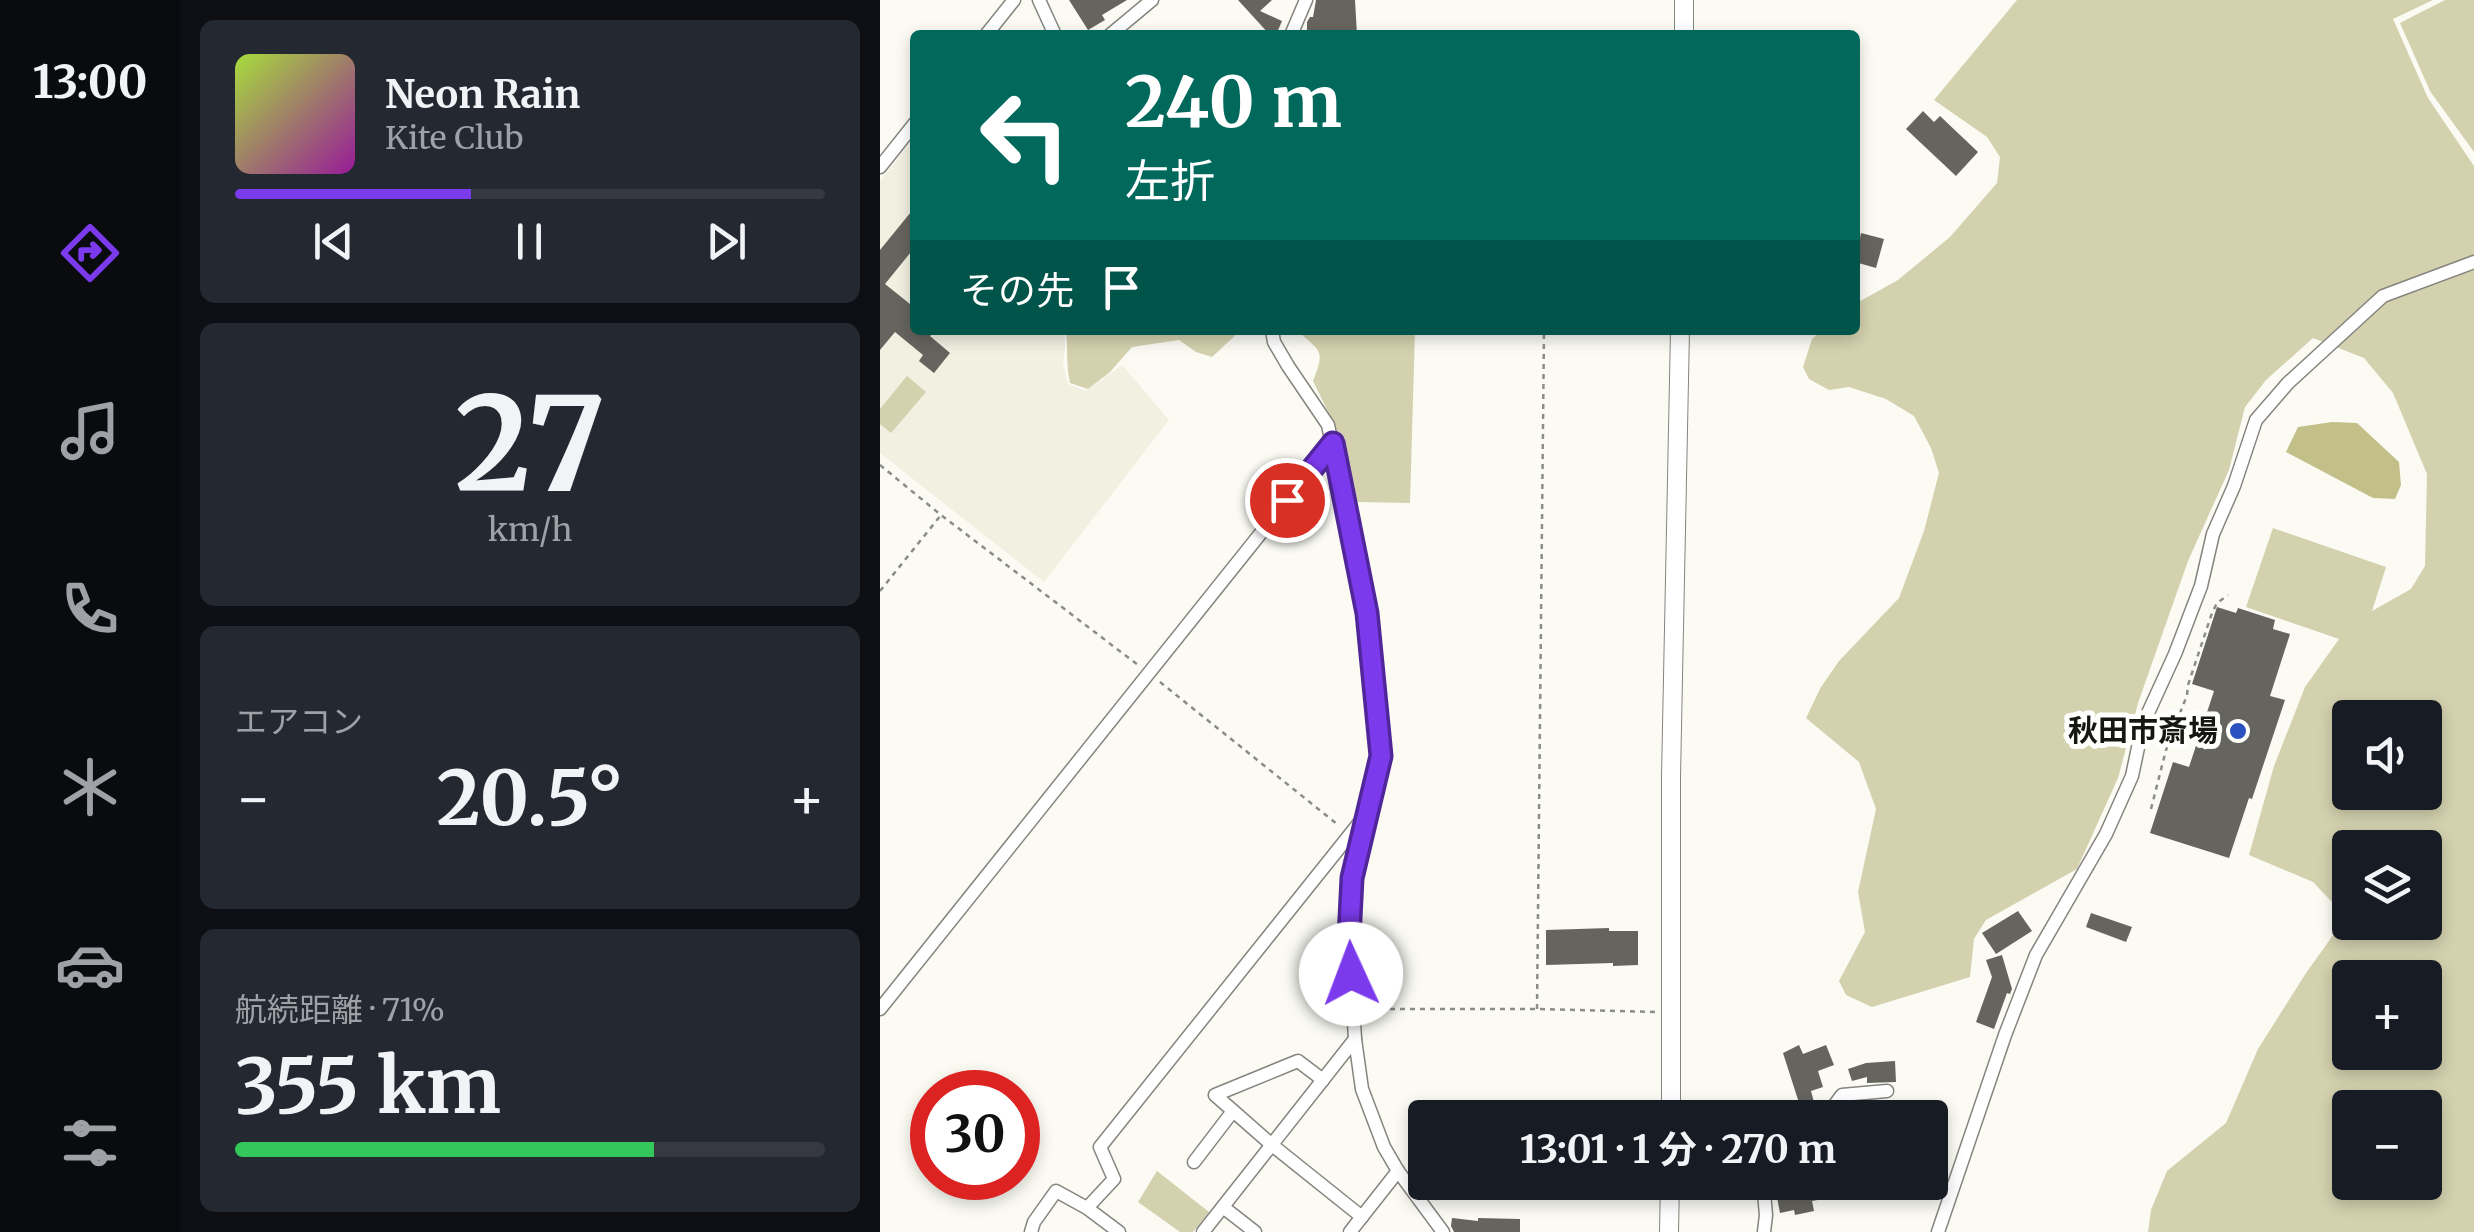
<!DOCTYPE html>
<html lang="ja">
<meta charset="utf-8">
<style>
:root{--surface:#171b24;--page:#242831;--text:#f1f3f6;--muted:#9ea1a6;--line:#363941;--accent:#7c3aed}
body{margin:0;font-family:Merriweather,"Noto Sans JP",serif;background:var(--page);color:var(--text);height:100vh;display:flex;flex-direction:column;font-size:38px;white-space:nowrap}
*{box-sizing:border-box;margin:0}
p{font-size:32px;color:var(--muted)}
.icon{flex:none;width:55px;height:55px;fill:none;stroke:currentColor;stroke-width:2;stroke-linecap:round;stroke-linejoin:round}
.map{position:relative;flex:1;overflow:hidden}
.side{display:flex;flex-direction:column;gap:20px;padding:20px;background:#0d0f14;width:700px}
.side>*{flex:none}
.hud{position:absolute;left:30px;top:30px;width:950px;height:305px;border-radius:10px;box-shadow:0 5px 15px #0003;background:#00695c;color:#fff;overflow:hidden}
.fabs{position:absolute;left:1452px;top:700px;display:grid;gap:20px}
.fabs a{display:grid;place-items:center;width:110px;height:110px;border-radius:10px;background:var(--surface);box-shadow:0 5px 15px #0003;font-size:50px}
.speed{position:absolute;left:30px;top:1070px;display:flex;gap:20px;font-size:50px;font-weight:700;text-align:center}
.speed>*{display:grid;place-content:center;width:130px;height:130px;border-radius:50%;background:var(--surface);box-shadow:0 5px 15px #0003;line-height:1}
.speed .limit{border:15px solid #d22;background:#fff;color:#111}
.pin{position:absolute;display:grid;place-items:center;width:85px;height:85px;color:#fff;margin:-42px;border:5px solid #fff;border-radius:50%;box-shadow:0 2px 10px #0007}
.me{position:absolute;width:110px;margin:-55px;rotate:358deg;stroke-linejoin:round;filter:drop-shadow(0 0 8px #0008)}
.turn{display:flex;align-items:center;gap:35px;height:210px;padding:0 50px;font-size:45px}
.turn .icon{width:130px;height:130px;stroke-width:2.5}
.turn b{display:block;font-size:70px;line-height:85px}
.then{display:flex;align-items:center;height:95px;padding:0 50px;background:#0003;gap:20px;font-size:38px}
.big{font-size:75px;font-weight:700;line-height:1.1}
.side .widget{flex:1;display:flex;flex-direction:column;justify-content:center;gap:15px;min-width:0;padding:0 35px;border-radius:15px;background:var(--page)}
.side .dial{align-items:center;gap:0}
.dial b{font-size:130px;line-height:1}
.song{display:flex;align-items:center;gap:30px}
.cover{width:120px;height:120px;border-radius:15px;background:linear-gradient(135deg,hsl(80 70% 55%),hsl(300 70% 35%))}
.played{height:10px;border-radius:5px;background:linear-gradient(90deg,var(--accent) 40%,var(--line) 40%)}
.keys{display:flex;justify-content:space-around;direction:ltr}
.heat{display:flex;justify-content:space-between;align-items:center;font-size:55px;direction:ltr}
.charge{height:15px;border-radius:8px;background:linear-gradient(90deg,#34c759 71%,var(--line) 0)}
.trip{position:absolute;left:528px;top:1100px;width:540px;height:100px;border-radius:10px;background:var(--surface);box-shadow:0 5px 15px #0003;font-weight:700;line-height:100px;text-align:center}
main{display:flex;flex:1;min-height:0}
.tabs{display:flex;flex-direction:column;width:180px;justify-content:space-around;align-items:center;background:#090b0e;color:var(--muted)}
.tabs .icon{width:70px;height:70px}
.tabs .current{color:var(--accent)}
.tabs b{font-size:45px;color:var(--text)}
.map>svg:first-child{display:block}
.built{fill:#f1f0e1}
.green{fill:#d3d1ae;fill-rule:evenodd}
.water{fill:#c3bf89}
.building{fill:#65645e}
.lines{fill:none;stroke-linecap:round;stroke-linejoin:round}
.street-casing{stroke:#85847e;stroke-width:15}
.secondary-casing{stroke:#85847e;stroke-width:20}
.path{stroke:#8c8c87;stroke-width:2.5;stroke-dasharray:5 5;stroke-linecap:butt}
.street{stroke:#fff;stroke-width:12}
.secondary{stroke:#fff;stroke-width:18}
.route-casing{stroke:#51269a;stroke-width:25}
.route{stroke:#7c3aed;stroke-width:18}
.poi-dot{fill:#2c51c0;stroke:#fffffe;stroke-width:4}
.labels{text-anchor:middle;stroke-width:10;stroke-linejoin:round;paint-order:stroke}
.poi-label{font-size:30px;font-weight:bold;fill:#161614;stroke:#fffffe;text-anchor:end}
</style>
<main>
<nav class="tabs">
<b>13:00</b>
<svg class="icon current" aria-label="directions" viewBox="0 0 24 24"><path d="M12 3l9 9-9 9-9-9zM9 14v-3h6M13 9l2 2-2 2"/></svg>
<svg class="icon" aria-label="music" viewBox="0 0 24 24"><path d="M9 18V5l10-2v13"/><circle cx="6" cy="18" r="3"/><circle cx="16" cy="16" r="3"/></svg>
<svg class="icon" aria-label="phone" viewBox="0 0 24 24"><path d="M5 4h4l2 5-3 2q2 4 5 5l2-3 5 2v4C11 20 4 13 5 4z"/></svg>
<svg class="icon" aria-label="climate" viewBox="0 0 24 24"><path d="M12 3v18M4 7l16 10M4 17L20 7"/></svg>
<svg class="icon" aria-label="car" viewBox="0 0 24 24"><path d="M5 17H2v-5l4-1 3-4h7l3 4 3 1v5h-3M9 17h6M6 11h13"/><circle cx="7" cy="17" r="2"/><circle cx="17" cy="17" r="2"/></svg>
<svg class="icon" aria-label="filters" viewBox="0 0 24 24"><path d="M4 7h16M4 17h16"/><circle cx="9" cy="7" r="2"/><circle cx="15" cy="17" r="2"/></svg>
</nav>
<section class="side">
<div class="widget">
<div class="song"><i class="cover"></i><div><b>Neon Rain</b><p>Kite Club</p></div></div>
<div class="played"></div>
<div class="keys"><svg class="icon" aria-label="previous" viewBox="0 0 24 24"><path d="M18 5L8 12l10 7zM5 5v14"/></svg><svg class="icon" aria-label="pause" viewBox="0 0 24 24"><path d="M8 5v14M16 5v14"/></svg><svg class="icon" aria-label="next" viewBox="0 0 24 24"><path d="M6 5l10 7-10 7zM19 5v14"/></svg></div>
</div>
<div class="widget dial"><b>27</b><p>km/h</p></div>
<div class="widget"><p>エアコン</p>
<div class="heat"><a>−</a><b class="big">20.5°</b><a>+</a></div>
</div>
<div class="widget"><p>航続距離 · 71%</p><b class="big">355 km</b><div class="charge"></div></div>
</section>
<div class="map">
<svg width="1594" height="1232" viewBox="0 0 1594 1232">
<rect width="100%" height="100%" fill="#fbfbf4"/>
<path class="built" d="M35 137V330H184L185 347 183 364 188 384 206 391 242 365 289 420 164 582 0 453V181Z"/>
<g class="green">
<path d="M1137 0H1553L1513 19 1548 98 1594 166V1232H1268L1271 1210 1287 1171 1346 1123 1378 1049 1426 973 1459 927 1452 902 1433 882 1369 855 1394 766 1425 687 1459 639 1366 607 1393 528 1506 567 1492 611 1531 589 1545 566 1547 474 1513 393 1484 358 1433 338 1386 380 1365 407 1349 470 1308 561 1258 703 1238 778 1197 869 1106 920 1094 939 1090 977 992 1007 966 995 959 981 985 932 978 892 996 809 979 762 926 718 941 687 959 661 1019 598 1044 531 1059 473 1051 448 1034 416 1006 399 969 387 949 390 929 379 923 367 932 339 942 330H975V304L1018 280 1070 237 1117 183 1120 157 1107 137 1054 100ZM1470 718H1545V792H1470ZM1470 848H1545V922H1470ZM1470 978H1545V1052H1470ZM1470 1108H1545V1182H1470Z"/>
<path d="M1565 0H1594V152L1550 91 1520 23Z"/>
<path d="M186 330H361L332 357 316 352 299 340 252 347 230 372 208 389 190 383C186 365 188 348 186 330Z"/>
<path d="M417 330H535L530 503 478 502 473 496 454 424 433 381C446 349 440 352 417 330Z"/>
<path d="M27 376 46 392 11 433 0 424V409Z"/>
<path d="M277 1171 329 1212 313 1232H300L258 1202Z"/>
</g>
<path class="water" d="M1452 422 1477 423 1519 462 1521 485 1515 499 1493 498 1406 452 1418 427Z"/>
<g class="building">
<path d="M189 0H247L222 15 225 20 208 30Z"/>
<path d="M358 0H392L380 11 402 21 396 35H390Z"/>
<path d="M436 0H475L477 35 427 34V22L430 17H433Z"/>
<path d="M1043 111 1054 122 1060 116 1098 152 1076 176 1026 129Z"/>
<path d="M35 207V247L5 284 35 308V330H56L50 336 70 353 54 373 39 361 43 355 15 332 0 350V250Z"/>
<path d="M981 233 1004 239 996 268 975 262Z"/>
<path d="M1337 607 1356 613 1358 608 1395 620 1393 629 1410 634 1390 696 1405 700 1372 799 1369 798 1349 858 1270 833 1293 762 1309 767 1334 691 1312 684Z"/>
<path d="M1138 911 1152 931 1116 954 1102 933Z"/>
<path d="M1211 913 1252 927 1246 942 1206 927Z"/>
<path d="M729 928V931H758V965L733 966V963L666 965V930Z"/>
<path d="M1122 955 1132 989 1130 994 1127 993 1114 1029 1096 1022 1112 977 1106 960Z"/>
<path d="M919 1045 923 1054 946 1045 954 1065 938 1071 943 1087 931 1091 934 1102 920 1106 903 1053Z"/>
<path d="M1015 1061 1016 1082 987 1083V1077L972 1081 968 1069 986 1063Z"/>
<path d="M919 1182H976V1189L953 1193 954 1197 932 1201 934 1211 915 1215 914 1210 900 1213 896 1192 910 1189 909 1184Z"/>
<path d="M572 1218 598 1221V1218L640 1219V1232H574L571 1226Z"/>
</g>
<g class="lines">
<defs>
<g id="street">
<path d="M159 0 175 35"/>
<path d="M106 35 134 0"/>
<path d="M230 35 272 0"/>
<path d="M411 35 426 0"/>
<path d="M0 167 35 123"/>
<path d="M392 330 394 342 408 366 448 425 487 613 501 755 472 878 469 938 475 1039 482 1089 504 1147 518 1171 563 1232"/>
<path d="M0 1009 453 443"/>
<path d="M443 1080 418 1061 335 1095 392 1145 482 1217"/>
<path d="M945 1118 962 1095 1007 1091"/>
<path d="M314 1162 353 1111"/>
<path d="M883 1182 886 1215 884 1232"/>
<path d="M343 1207 375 1232"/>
<path d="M207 1208 234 1179 220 1147 484 817"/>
<path d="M151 1232 154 1222 176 1191 207 1208 239 1232"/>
<path d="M323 1232 475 1039"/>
<path d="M470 1232 518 1171"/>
<path d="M1058 1232 1125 1035 1156 955 1226 834 1252 776 1263 724 1295 654 1321 586 1333 534 1354 486 1376 420 1408 383 1503 296 1594 262"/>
</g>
<g id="secondary">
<path d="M804 35V0"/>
<path d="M791 1118V777L800 330"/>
<path d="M789 1232 790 1182"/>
</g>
</defs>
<use href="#street" class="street-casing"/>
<use href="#secondary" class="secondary-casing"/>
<g class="path">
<path d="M242 330H250"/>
<path d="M0 465 61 515 258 665"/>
<path d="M0 591 61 515"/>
<path d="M280 682 457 824"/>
<path d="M1271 809 1286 750 1307 695 1308 685 1332 613 1337 603 1348 595"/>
<path d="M490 1009H657L777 1012"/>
<path d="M657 1009 664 330"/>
</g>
<use href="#street" class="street"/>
<use href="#secondary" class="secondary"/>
</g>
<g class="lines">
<defs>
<path id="route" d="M407 500 453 443 487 613 501 756 472 878 469 938 471 974"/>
</defs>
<use href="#route" class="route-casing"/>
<use href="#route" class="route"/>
</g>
<circle class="poi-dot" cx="1358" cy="731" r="10"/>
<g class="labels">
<g class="poi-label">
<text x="1338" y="741">秋田市斎場</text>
</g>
</g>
</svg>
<div class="fabs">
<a><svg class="icon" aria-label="sound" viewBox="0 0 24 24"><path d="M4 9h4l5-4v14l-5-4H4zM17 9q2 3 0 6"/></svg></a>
<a><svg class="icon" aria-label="layers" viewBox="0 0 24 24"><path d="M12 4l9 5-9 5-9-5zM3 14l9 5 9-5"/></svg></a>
<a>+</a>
<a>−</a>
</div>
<div class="speed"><div class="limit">30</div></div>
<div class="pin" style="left:407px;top:500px;background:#d93025"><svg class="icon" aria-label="arrive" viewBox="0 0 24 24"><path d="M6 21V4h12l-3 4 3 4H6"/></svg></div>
<svg class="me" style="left:471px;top:974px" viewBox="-20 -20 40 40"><circle r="19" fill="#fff"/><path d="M0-13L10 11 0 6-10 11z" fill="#7c3aed"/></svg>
<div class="trip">13:01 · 1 分 · 270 m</div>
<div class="hud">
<div class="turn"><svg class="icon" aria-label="left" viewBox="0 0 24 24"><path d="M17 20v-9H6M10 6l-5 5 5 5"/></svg><div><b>240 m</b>左折</div></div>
<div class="then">その先<svg class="icon" aria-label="arrive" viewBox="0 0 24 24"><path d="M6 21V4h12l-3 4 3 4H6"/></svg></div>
</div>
</div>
</main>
